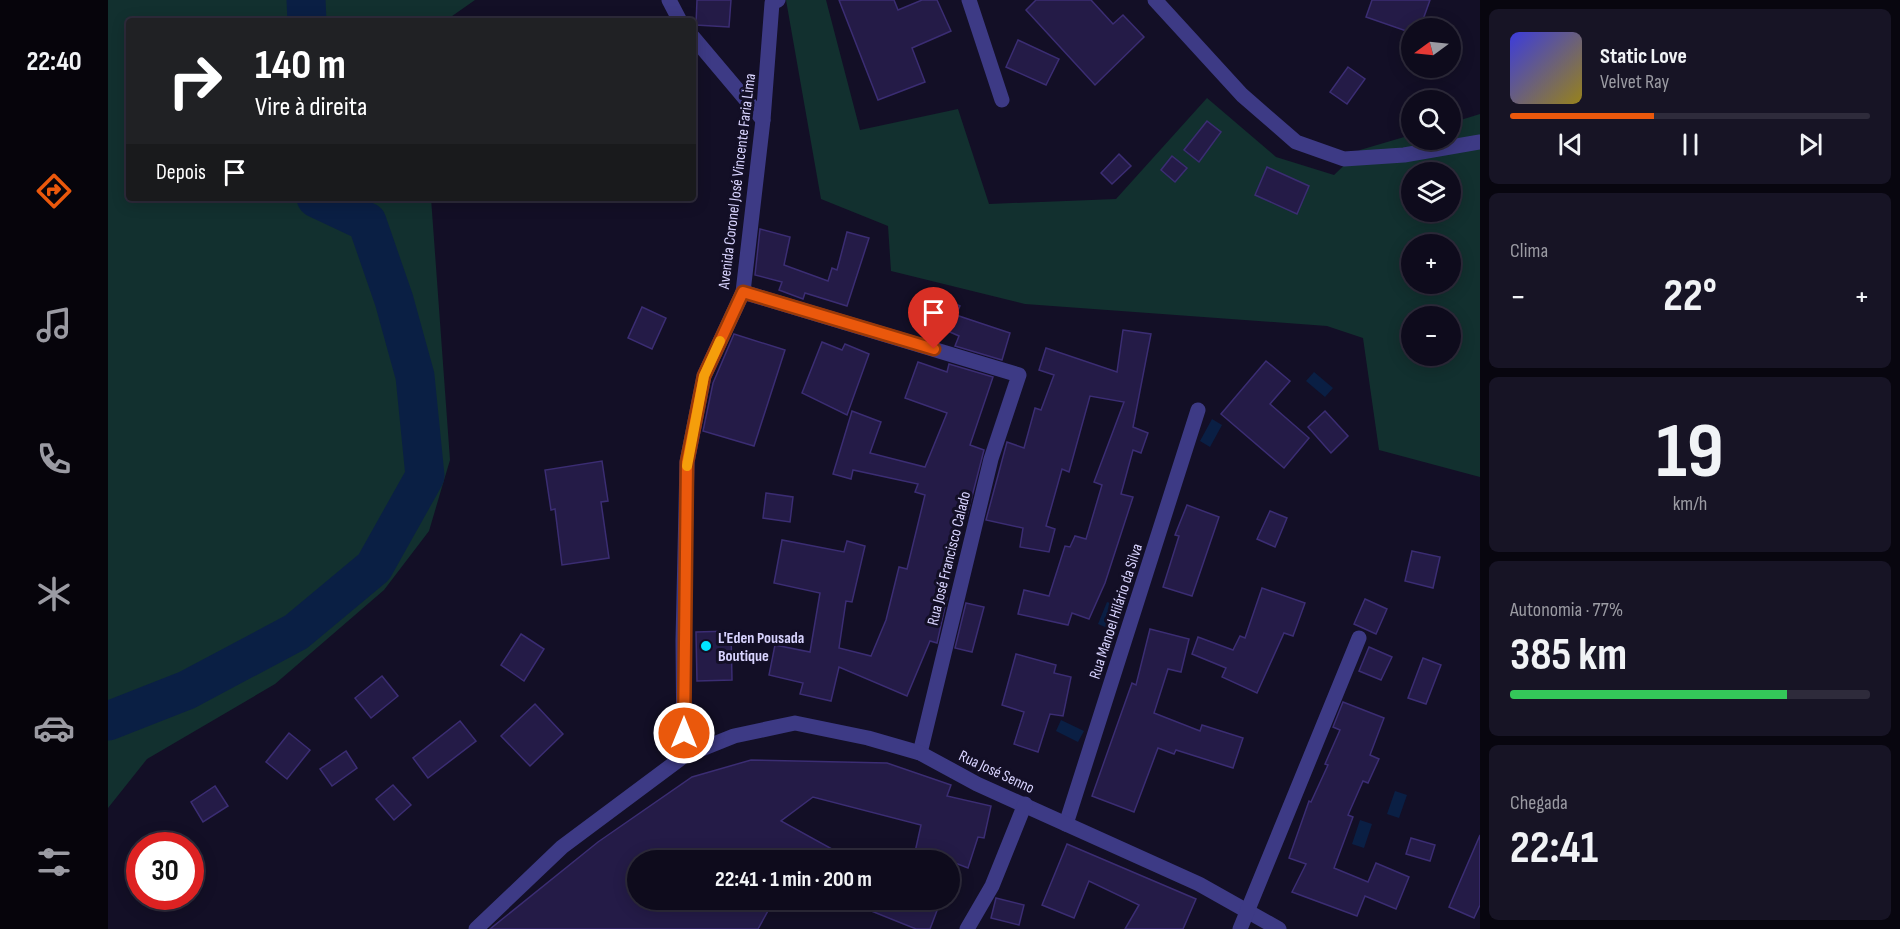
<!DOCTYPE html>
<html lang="pt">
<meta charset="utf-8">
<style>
:root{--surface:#0e0b1c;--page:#171425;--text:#f1f3f6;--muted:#9b9ba3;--line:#2e2b3b;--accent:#ea580c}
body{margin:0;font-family:"Sofia Sans Condensed",sans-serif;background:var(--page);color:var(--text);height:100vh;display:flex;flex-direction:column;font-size:22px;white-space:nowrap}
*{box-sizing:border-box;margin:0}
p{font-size:20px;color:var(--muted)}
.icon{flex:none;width:33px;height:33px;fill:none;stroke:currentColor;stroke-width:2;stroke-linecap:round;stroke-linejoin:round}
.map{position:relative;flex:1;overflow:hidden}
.details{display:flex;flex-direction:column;gap:9px;padding:9px;background:#08060f;width:420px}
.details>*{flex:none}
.banner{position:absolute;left:18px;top:18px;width:570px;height:183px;border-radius:6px;box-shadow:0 3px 15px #0003,0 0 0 2px var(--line);background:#202124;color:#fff;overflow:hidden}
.needle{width:39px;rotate:255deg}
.controls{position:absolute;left:1293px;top:18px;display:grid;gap:12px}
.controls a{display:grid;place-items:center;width:60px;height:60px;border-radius:50%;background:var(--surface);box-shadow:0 3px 15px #0003,0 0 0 2px var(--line);font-size:30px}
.speed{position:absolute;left:18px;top:832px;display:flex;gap:12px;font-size:30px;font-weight:700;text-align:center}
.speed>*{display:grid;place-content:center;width:78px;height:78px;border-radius:50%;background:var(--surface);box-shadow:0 3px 15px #0003,0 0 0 2px var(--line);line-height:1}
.speed .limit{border:9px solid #d22;background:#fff;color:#111}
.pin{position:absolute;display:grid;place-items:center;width:51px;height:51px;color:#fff;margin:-62px -26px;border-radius:50% 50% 50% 0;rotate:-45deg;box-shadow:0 0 6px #0007}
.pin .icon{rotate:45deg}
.me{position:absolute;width:66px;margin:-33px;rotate:0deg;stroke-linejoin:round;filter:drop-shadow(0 0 4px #0008)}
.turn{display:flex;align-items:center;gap:21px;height:126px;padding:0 30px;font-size:27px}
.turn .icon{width:78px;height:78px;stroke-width:2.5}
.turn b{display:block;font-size:42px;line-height:51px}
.then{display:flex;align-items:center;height:57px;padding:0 30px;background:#0003;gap:12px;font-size:22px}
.big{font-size:45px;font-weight:700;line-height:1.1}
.details .card{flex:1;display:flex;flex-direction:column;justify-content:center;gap:9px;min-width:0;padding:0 21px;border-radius:9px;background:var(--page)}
.details .dial{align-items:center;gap:0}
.dial b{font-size:78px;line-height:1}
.song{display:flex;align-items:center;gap:18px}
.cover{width:72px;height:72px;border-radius:9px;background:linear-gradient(135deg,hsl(240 70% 55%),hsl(50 70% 35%))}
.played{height:6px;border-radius:3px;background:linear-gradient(90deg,var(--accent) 40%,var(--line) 40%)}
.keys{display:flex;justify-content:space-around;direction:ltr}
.heat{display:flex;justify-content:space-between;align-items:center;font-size:33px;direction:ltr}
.charge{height:9px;border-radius:4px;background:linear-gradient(90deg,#34c759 77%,var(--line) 0)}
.trip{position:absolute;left:519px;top:850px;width:333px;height:60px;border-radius:30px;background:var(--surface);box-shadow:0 3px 15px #0003,0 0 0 2px var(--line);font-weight:700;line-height:60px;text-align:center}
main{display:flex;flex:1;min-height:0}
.tabs{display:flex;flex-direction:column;width:108px;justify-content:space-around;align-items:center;background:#06040b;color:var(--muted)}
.tabs .icon{width:42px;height:42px}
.tabs .on{color:var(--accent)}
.tabs b{font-size:27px;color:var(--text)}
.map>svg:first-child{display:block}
.green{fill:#12302f;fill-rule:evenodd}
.water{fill:#0a1f44}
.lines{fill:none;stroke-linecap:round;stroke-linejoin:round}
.river{stroke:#0a1f44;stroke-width:39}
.building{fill:#241b47;stroke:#3b2d73;stroke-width:1.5}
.street{stroke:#3d3a85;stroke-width:15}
.route-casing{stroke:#983908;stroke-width:15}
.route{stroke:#ea580c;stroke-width:10}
.slow{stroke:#f59e0b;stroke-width:10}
.poi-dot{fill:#00e5ff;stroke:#130f26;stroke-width:2}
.labels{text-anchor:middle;stroke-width:6;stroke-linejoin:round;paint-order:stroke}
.street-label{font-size:16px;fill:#d9d4ff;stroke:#130f26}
.poi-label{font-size:16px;font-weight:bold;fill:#d9d4ff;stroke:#130f26;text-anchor:start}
</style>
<main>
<nav class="tabs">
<b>22:40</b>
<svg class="icon on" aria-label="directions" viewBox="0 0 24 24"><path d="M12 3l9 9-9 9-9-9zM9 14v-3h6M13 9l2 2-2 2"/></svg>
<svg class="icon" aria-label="music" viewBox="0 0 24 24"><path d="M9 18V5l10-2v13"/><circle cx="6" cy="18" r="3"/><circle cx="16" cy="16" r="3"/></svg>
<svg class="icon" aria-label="phone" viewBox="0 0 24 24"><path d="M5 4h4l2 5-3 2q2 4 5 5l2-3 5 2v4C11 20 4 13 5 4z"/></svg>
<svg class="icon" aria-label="climate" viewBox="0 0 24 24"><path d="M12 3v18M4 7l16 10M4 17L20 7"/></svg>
<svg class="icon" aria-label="car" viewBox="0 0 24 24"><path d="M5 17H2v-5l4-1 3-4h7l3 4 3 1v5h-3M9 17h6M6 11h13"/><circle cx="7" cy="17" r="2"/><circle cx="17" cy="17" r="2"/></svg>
<svg class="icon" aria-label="filters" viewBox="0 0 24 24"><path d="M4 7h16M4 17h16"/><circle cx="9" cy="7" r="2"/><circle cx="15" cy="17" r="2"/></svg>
</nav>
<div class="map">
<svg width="1372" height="929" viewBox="0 0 1372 929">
<rect width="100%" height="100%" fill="#130f26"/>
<g class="green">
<path d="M0 0H367L337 21H21V198H323L342 460 321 531 276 590 167 684 39 759 0 808Z"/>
<path d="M678 0H718L752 130 850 109 881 204 1008 199 1099 98 1168 157 1226 175 1252 150 1303 135 1304 140H1342L1343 123 1372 114V477L1271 450 1255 338 1219 326 917 304 783 271 780 226 713 199ZM1304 172H1342V212H1304ZM1304 244H1342V284H1304ZM1304 316H1342V356H1304Z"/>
</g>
<g class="water">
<path d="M1206 372 1225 388 1217 397 1198 381Z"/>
<path d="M1104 419 1114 425 1102 447 1092 441Z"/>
<path d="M999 602 1011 606 1002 629 990 624Z"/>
<path d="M953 720 976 731 970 742 948 731Z"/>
<path d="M1287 791 1299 795 1291 818 1279 814Z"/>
<path d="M1252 820 1264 824 1256 848 1244 844Z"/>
</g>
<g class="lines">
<g class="river">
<path d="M198 0 199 21"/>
<path d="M0 721 79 690 188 632 266 567 317 476 307 376 286 300 259 222 208 198"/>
</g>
</g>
<g class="building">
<path d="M589 0H623L621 27 588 25Z"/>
<path d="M731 0H786L790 10 814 0H829L843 31 804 48 817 82 770 100Z"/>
<path d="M928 0H983L1005 24 1015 15 1036 37 987 85 918 10Z"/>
<path d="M1264 0H1322L1312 28H1304V33L1258 17Z"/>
<path d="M910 40 951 59 938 85 898 67Z"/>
<path d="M1240 67 1257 79 1239 104 1222 92Z"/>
<path d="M1099 121 1113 132 1091 162 1076 150Z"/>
<path d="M1011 154 1023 166 1004 184 993 173Z"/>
<path d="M1064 156 1079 168 1067 182 1053 170Z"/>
<path d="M1159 167 1201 186 1189 214 1147 195Z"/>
<path d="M652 229 682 237 676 265 720 281 724 268 729 270 739 232 761 238 739 306 697 293 695 299 671 290 674 282 647 275Z"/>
<path d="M821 292 852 306 848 315 902 333 894 360 847 346 851 336 810 318Z"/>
<path d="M534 307 558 318 544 349 520 338Z"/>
<path d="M1015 330 1043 334 1025 427 1040 433 1033 453 1025 450 1013 494 1025 497 997 583 981 619 964 613 960 625 910 614 916 590 941 596 957 546 962 547 967 536 978 539 994 485 986 482 1016 402 982 396 961 472 954 469 938 526 947 529 941 552 912 547 915 528 878 520 899 442 916 448 927 408 933 410 946 375 931 370 938 348 1009 372Z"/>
<path d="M626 334 677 350 646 446 595 431 605 383Z"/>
<path d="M714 342 734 350 737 344 761 354 739 415 694 393Z"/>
<path d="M1158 361 1182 381 1162 404 1201 438 1176 468 1113 414Z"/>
<path d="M810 362 839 372 841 364 885 377 862 445 876 450 859 516 855 515 847 541 834 596 839 598 829 643 822 641 799 696 731 667 723 701 692 694 695 683 661 675 667 645 702 652 712 593 666 583 674 540 736 552 739 541 757 546 744 602 738 601 731 648 763 656 778 620 791 567 799 569 817 495 807 492 810 484 745 470 743 479 725 474 744 411 773 422 762 453 817 467 839 413 797 398Z"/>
<path d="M1217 411 1240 436 1223 453 1200 427Z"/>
<path d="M494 461 500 501 493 502 501 558 454 565 447 509 443 510 437 470Z"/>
<path d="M658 493 685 497 682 522 655 518Z"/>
<path d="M1079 505 1111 517 1084 596 1055 587 1071 536 1067 535Z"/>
<path d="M1162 511 1179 518 1167 547 1149 539Z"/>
<path d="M1304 551 1332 557 1325 588 1297 581Z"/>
<path d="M1154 588 1197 603 1185 636 1176 633 1149 693 1114 677 1118 668 1084 654 1090 637 1125 650 1132 636 1137 638Z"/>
<path d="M1257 599 1279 609 1268 634 1246 624Z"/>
<path d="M858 603 876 607 864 652 847 648Z"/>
<path d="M1042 629 1081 639 1073 672 1060 669 1046 713 1092 731 1094 725 1135 738 1125 768 1068 750 1066 754 1050 748 1026 812 984 796 1024 683 1028 685Z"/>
<path d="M623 631 624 680 589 681 588 632Z"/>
<path d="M413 634 436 649 416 681 393 665Z"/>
<path d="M1261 647 1284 657 1273 680 1251 671Z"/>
<path d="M908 654 948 665 946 673 963 677 955 716 942 714 930 752 906 744 916 712 894 705Z"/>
<path d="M1315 658 1333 665 1318 704 1300 698Z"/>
<path d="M274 676 290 696 263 718 247 698Z"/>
<path d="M1235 702 1276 718 1262 755 1271 759 1260 783 1255 781 1240 815 1245 817 1226 868 1260 882 1268 863 1301 877 1288 909 1257 896 1249 916 1184 892 1198 864 1181 858 1201 801 1203 802 1220 765 1217 764 1232 730 1225 727Z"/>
<path d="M427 704 455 734 422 766 393 736Z"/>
<path d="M352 721 368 741 320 778 305 758Z"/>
<path d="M181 733 202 750 179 779 158 762Z"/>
<path d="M238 751 249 768 224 786 212 769Z"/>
<path d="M643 760 779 763 843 785 839 796 883 806 876 838 870 837 860 868 842 861H805L813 825 705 797 673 821 724 849 717 861H530V900H666L650 929H382L490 842 584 777Z"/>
<path d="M285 785 303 805 286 820 268 799Z"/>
<path d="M107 786 120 806 95 822 83 802Z"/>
<path d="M1372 835V905L1366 918 1341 907Z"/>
<path d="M1303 838 1327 845 1322 861 1298 854Z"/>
<path d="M959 844 1088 899 1075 929H1017L1031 905 981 881 966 918 934 905Z"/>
<path d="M888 898 916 905 911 925 883 918Z"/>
<path d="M736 900H833L822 929H808Z"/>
</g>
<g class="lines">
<g class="street">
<path d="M561 0 572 21"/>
<path d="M861 0 894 100"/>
<path d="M1047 0 1134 95 1188 142 1236 159 1296 155 1372 142"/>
<path d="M585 37 655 120"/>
<path d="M635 292 911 375 883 459 812 753"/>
<path d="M576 756 575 641 579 462 596 376 635 292 655 120 664 3 670 0"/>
<path d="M958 824 1090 410"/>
<path d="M368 929 454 847 576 756 626 736 687 723 760 738 812 753 869 784 1091 884 1171 929"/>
<path d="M859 929 884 886 917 804"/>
<path d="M1132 929 1251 638"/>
</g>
</g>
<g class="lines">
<defs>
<path id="route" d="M576 733 579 462 596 376 635 292 826 349"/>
</defs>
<use href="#route" class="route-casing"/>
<use href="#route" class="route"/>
<path class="slow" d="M579 466 596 376 612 341"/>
</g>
<circle class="poi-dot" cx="598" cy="646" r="6"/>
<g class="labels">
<g class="street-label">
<text transform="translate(628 181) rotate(-83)" y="6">Avenida Coronel José Vincente Faria Lima</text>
<text transform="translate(840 558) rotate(-76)" y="6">Rua José Francisco Calado</text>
<text transform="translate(1007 611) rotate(-72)" y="6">Rua Manoel Hilário da Silva</text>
<text transform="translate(889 771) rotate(25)" y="6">Rua José Senno</text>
</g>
<g class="poi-label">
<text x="610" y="643">L'Eden Pousada<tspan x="610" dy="18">Boutique</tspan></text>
</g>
</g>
</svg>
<div class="controls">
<a><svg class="needle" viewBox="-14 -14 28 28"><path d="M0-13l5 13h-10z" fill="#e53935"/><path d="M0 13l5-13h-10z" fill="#9b9ba3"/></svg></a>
<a><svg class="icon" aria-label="search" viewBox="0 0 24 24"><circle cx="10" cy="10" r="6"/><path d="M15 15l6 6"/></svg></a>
<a><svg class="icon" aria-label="layers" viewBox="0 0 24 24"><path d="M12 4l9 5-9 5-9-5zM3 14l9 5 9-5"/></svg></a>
<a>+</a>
<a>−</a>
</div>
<div class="speed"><div class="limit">30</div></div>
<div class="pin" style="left:826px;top:349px;background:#d93025"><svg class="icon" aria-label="arrive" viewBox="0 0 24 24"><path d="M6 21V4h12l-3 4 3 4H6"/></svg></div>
<svg class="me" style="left:576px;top:733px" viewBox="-20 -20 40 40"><circle r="17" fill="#ea580c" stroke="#fff" stroke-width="3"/><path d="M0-11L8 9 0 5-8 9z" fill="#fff"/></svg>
<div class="trip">22:41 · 1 min · 200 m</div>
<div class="banner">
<div class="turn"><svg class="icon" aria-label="right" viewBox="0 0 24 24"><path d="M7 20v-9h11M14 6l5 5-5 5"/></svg><div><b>140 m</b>Vire à direita</div></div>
<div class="then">Depois<svg class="icon" aria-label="arrive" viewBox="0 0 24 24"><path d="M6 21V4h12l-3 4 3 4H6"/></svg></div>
</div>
</div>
<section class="details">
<div class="card">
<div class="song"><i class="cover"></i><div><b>Static Love</b><p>Velvet Ray</p></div></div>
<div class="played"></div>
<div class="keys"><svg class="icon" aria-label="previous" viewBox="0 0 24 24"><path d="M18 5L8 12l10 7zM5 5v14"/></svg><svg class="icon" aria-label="pause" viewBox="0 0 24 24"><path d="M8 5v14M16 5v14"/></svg><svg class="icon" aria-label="next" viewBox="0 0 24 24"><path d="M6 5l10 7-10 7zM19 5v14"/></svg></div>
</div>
<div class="card"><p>Clima</p>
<div class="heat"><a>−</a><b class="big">22°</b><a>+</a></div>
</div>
<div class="card dial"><b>19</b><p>km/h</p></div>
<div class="card"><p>Autonomia · 77%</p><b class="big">385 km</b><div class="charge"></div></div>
<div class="card"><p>Chegada</p><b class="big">22:41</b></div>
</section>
</main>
